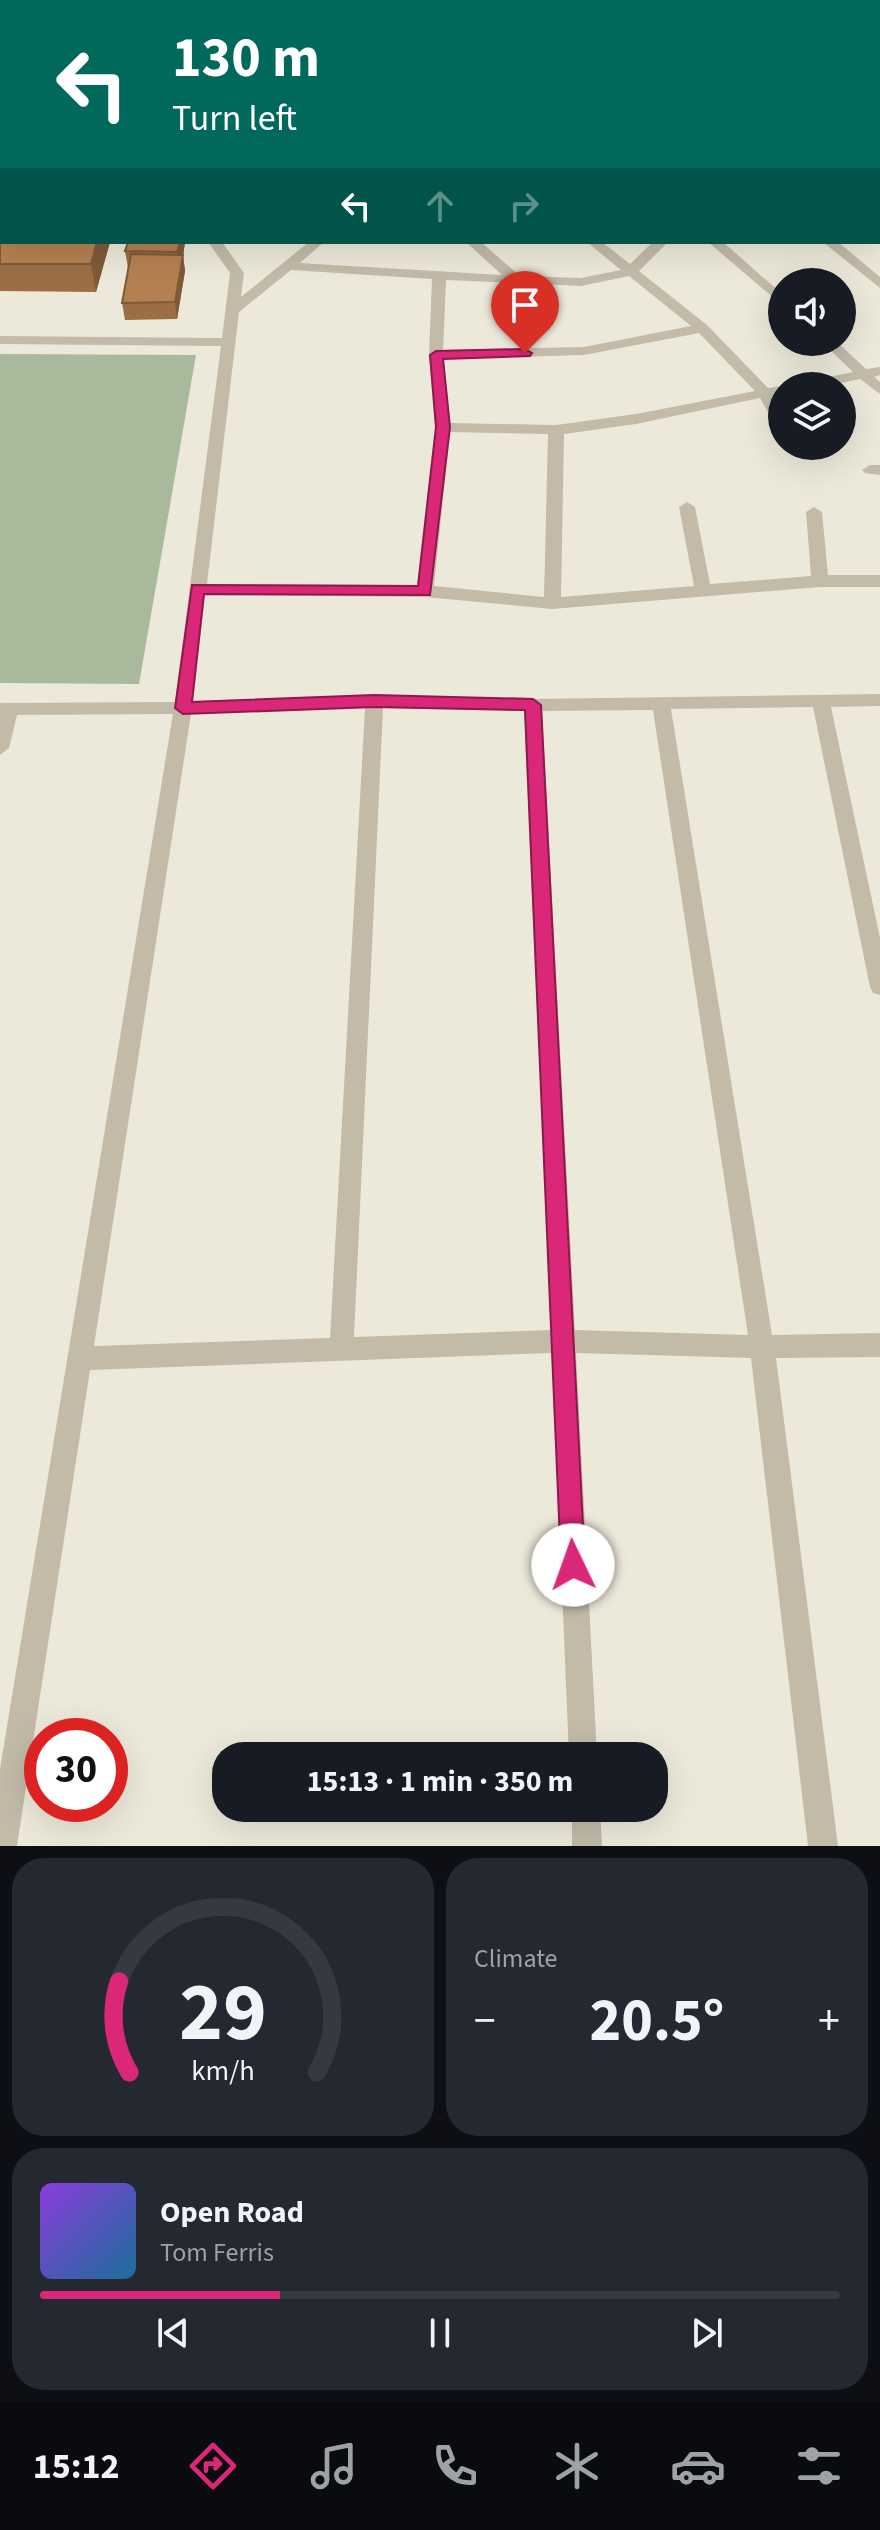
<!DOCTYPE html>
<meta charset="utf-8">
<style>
:root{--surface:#171b24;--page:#242831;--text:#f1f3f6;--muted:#9ea1a6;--line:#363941;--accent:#db2777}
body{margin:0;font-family:"Source Sans 3",sans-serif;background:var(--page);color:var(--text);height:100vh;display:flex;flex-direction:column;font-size:30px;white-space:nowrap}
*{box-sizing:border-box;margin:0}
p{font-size:26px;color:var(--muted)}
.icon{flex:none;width:44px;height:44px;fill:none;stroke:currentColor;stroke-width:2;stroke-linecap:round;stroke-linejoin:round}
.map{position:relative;height:1846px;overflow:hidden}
.panel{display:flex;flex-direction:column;gap:12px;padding:12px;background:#0d0f14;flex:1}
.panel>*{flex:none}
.top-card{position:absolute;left:0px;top:0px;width:880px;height:244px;box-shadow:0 8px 32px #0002;background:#00695c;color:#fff;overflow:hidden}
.fabs{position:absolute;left:768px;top:268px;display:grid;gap:16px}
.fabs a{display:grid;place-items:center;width:88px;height:88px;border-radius:50%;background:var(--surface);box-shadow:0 8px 32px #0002;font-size:40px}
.speed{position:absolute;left:24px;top:1718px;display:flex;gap:16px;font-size:40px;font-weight:700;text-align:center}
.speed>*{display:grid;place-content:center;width:104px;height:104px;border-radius:50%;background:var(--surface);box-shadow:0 8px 32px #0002;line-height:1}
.speed .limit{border:12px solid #d22;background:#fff;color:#111}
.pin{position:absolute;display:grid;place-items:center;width:68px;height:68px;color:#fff;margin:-82px -34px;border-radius:50% 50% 50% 0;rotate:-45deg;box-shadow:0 0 8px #0007}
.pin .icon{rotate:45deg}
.me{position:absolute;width:88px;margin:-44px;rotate:357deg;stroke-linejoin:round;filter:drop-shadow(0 0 6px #0008)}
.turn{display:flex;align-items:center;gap:28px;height:168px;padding:0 40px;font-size:36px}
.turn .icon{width:104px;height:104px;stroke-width:2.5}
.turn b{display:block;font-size:56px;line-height:68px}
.lanes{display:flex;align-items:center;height:76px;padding:0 40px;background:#0003;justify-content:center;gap:40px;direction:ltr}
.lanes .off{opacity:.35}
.big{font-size:60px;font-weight:700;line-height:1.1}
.panel .card{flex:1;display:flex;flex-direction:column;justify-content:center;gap:12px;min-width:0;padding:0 28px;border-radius:32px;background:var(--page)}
.panel .dial{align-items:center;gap:0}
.dial svg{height:208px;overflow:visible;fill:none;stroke:var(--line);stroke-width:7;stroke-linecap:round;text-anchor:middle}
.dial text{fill:var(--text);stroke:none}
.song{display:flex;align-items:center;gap:24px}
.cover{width:96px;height:96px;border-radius:12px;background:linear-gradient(135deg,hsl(270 70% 55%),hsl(200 70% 35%))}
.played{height:8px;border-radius:4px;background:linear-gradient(90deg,var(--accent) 30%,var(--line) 30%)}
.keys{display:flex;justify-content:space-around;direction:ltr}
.heat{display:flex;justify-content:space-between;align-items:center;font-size:44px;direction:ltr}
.panel .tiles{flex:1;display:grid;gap:12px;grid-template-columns:1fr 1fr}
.card:last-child{grid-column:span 2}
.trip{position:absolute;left:212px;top:1742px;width:456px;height:80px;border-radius:32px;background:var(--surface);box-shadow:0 8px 32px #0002;font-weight:700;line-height:80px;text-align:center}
.tabs{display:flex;height:128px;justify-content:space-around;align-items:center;background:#090b0e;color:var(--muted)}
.tabs .icon{width:56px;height:56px}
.tabs .selected{color:var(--accent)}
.tabs b{font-size:36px;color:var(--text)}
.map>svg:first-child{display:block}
.green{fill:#a9ba9c}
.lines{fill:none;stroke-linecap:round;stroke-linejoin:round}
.minor{fill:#c3bba8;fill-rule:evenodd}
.wall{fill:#9b6e46}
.shaded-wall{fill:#7e5a39}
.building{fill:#b48051;stroke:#7e5a39;stroke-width:2}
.route{fill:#db2777;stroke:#8e194d;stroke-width:2}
</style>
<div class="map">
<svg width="880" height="1846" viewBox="0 0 880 1846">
<rect width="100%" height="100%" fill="#ede9da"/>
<path class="green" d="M0 354 196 355 139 684 0 683Z"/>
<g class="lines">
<g class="minor">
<path d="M287 0H298L299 2H288Z"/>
<rect x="0" y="35" width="2" height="6"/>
<path d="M878 94 880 95V104L878 103Z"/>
<rect x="878" y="168" width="2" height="8"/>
<path d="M878 189 880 190V199L878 198Z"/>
<path d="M208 242H222L244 273 241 297 309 242H324L300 263 502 275 466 242H481L520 276 581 278 621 270 587 242H602L630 264 653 242H668L639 271 707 325 768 388 782 386H784L782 394 774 396 782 411V430L777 428 760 398 636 424 564 434 561 597 694 586 679 507 687 502 695 507 710 584 811 576 806 512 814 507 822 512 828 575H880V587H820L552 609 425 597 205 595 193 701 374 695 533 699 880 694V706L831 707 880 938V995L873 993 870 987 813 707 671 709 772 1335 880 1333V1357L776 1358 838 1846H808L751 1358 576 1353 597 1756H569L552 1353 90 1370 17 1846H0V1769L173 714 17 715 9 748 0 755V703L175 702 221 346 0 344V336L222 338 230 273ZM291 270 432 279 429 355 435 427 417 585 207 584 239 312ZM629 276 691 326 584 347 443 350 446 280 581 286ZM699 333 755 391 636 414 556 425 450 423 444 359 584 355ZM450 432 548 434 544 597 434 586ZM365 708 330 1338 94 1346 191 714ZM383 708 524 711 551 1330 354 1337ZM653 710 748 1335 575 1330 542 711Z"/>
<path d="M708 242H723L782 294V305Z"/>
<path d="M823 242H838L880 277V288Z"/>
<path d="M822 342H837L866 369 880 367V375L874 377 880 382V394L860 379 827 386H798L800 383 853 372Z"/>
<path d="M870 465H880V475L865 473 862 470Z"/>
<path d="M572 1808H600L602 1846H572Z"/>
</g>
</g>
<g class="wall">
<path d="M0 213 2 242H110L96 292 0 291Z"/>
<path d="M128 242H185L183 256 185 271 177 319 125 320 122 303 128 268 125 251Z"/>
</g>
<g class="shaded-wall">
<path d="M0 185H2V202L0 203Z"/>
<path d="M97 242H110L96 292 91 264Z"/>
<path d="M180 242H185L183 256 185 271 177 319 175 302 180 269 177 252Z"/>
</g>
<g class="building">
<path d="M2 94V142L0 141V95Z"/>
<path d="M0 141 2 142V158L0 159Z"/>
<path d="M2 161V185H0V162Z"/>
<path d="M0 213H2V242H97L91 264H0Z"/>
<path d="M128 242H180L177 252 125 251Z"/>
<path d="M131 254 183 255 175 302 122 303Z"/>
</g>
<path class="route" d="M525 349 532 353 530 356 443 359 450 427 430 595 204 594 192 702 374 695 533 699 541 705 585 1565 581 1573 573 1577 565 1573 561 1565 525 710 374 707 183 714 175 708 192 585 418 586 436 427 430 355 436 351Z"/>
</svg>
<div class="fabs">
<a><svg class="icon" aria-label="sound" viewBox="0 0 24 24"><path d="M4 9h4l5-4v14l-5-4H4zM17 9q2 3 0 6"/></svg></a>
<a><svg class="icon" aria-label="layers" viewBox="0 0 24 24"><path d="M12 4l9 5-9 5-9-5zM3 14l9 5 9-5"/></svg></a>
</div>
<div class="speed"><div class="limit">30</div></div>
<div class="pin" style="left:525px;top:353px;background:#d93025"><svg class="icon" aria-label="arrive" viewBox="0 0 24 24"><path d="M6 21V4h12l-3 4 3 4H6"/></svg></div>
<svg class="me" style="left:573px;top:1565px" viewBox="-20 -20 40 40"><circle r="19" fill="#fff"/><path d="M0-13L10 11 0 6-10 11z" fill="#db2777"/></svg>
<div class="trip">15:13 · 1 min · 350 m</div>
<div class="top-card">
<div class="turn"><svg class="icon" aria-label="left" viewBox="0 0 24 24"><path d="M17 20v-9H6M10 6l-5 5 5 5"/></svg><div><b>130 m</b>Turn left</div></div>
<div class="lanes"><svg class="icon" aria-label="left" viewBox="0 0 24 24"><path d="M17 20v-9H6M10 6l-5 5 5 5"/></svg><svg class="icon off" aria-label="ahead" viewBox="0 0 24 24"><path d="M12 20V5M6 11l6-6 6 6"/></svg><svg class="icon off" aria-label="right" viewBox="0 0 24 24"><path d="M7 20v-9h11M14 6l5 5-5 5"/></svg></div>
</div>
</div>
<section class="panel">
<div class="tiles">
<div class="card dial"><svg viewBox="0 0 100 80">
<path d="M14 69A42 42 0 1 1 86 69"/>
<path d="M14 69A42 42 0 0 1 10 34" stroke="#db2777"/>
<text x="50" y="56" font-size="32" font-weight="700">29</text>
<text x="50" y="72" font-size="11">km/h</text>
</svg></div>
<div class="card"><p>Climate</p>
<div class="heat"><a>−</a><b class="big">20.5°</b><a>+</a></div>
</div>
<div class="card">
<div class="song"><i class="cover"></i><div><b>Open Road</b><p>Tom Ferris</p></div></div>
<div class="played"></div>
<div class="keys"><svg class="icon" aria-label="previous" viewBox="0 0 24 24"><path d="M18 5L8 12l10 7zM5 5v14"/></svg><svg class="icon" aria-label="pause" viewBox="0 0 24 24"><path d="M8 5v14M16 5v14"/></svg><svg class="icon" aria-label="next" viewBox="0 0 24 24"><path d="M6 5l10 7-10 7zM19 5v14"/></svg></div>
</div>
</div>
</section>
<nav class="tabs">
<b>15:12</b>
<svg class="icon selected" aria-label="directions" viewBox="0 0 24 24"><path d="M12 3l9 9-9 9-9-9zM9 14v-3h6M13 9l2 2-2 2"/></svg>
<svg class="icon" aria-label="music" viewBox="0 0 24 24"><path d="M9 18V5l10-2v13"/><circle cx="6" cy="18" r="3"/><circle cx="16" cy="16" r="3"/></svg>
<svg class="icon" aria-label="phone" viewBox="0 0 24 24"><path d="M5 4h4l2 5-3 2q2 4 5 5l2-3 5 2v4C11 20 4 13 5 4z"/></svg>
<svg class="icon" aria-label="climate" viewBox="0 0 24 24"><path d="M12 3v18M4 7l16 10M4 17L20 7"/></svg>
<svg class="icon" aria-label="car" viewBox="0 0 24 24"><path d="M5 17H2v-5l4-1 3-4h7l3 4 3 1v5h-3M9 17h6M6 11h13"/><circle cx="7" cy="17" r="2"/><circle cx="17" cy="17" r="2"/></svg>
<svg class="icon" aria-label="filters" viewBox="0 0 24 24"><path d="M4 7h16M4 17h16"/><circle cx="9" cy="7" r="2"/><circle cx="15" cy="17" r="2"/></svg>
</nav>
